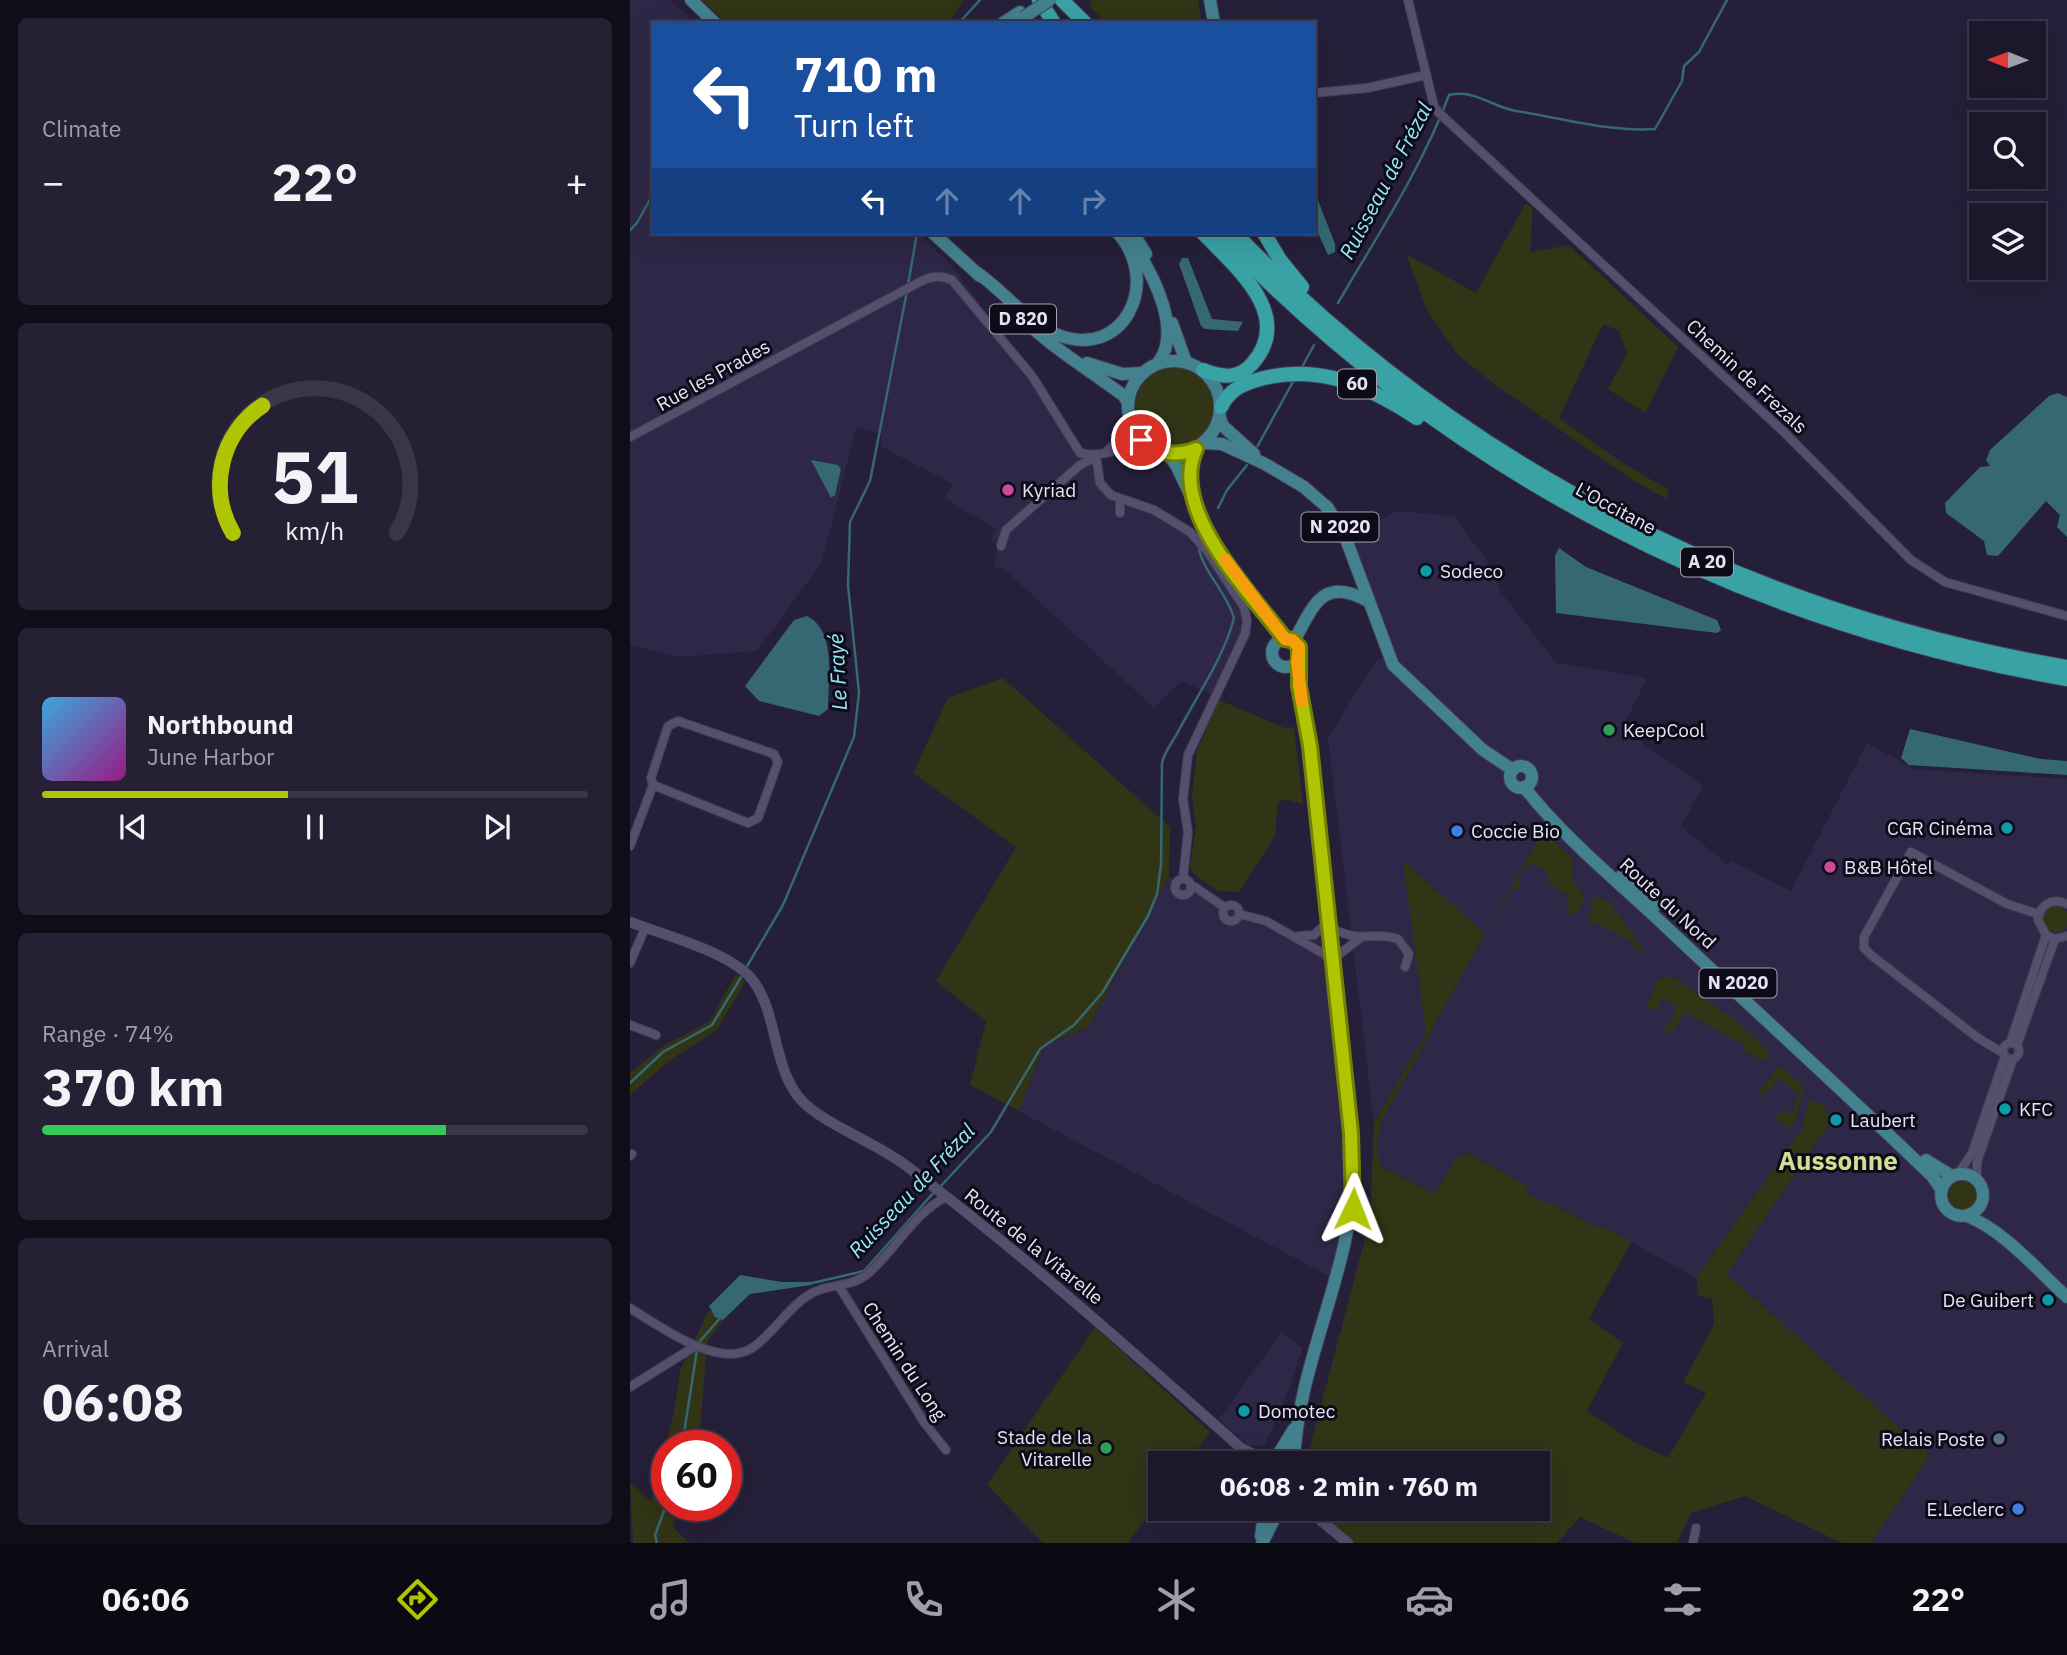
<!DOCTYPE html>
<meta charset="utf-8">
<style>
:root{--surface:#1c172b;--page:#252033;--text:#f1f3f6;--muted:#a09fa9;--line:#3a3647;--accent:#afc504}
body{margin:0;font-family:"IBM Plex Sans",sans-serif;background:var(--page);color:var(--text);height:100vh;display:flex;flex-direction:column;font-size:26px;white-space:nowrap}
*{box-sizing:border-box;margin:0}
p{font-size:23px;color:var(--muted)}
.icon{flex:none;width:38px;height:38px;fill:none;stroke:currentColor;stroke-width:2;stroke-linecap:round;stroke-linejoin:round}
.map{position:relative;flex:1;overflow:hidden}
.panel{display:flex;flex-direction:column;gap:18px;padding:18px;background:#0f0d18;width:630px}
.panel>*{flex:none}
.guide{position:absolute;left:21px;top:21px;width:665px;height:214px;border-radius:0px;box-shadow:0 7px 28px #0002,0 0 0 2px var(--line);background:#1a4fa0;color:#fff;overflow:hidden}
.needle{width:46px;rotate:271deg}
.fabs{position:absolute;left:1339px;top:21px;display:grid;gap:14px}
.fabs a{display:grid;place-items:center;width:77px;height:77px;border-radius:0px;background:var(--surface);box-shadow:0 7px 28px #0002,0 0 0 2px var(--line);font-size:35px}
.speed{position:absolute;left:21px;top:1430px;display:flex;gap:14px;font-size:35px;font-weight:700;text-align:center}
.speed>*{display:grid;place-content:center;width:91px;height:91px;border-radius:50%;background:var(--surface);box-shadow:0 7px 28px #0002,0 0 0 2px var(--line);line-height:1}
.speed .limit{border:10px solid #d22;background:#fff;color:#111}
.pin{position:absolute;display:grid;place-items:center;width:60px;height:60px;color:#fff;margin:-30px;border:4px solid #fff;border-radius:50%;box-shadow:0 2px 7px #0007}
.me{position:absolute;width:77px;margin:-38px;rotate:2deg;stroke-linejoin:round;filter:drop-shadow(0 0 5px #0008)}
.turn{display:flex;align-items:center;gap:24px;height:147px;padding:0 28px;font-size:32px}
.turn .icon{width:91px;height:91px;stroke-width:2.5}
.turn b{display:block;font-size:49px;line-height:60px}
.lanes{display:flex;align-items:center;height:66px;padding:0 28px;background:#0003;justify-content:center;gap:35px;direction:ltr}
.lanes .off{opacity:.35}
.big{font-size:52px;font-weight:700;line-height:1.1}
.panel .tile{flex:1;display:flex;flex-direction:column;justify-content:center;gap:10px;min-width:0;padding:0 24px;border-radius:10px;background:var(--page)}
.panel .dial{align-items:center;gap:0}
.dial svg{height:182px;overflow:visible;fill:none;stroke:var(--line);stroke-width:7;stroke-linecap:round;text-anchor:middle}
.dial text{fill:var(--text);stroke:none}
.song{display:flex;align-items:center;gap:21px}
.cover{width:84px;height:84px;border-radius:10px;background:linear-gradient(135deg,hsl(200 70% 55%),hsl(310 70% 35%))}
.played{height:7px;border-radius:4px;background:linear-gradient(90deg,var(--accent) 45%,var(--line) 45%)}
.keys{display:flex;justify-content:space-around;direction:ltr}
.heat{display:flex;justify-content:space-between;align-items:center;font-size:38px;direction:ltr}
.charge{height:10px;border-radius:5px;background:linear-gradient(90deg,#34c759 74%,var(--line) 0)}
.trip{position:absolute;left:518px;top:1451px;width:402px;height:70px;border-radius:0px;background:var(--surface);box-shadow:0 7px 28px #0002,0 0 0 2px var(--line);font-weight:700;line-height:70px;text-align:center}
.tabs{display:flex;height:112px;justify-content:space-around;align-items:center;background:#0b0911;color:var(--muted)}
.tabs .icon{width:49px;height:49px}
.tabs .on{color:var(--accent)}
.tabs b{font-size:32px;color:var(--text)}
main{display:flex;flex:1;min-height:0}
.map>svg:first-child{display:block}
.built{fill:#2e2747}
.green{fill:#323416}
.water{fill:#356872}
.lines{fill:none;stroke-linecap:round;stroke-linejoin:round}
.stream{stroke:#356872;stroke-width:2.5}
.minor-casing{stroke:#423d53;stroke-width:10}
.tertiary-casing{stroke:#423d53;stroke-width:11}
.primary-casing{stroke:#423d53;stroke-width:14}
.motorway-casing{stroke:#423d53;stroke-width:16}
.minor{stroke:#544f6d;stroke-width:8}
.tertiary{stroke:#544f6d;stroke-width:10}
.primary{stroke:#44818f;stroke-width:12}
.motorway{stroke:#39a2a5;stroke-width:14}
.primary-bridge-casing{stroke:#423d53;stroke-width:14;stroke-linecap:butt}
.primary-bridge{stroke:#44818f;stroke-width:12}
.route-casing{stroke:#728003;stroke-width:18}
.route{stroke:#afc504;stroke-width:12}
.slow{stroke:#f59e0b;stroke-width:12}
.hotel-dot{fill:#d1479c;stroke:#0d0b17;stroke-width:2.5}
.culture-dot{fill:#0f9aa8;stroke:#0d0b17;stroke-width:2.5}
.leisure-dot{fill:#2e9e5b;stroke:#0d0b17;stroke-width:2.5}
.shop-dot{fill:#3f7fe0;stroke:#0d0b17;stroke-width:2.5}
.service-dot{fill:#5c6f8a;stroke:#0d0b17;stroke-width:2.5}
.labels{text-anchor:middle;stroke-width:6;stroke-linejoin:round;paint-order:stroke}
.shield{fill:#0d0b17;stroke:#a5a2b2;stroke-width:2}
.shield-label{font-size:18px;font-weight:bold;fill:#e6e3f5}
.street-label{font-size:19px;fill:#e6e3f5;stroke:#0d0b17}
.poi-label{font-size:19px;fill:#e6e3f5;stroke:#0d0b17;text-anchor:start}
.water-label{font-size:21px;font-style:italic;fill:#94eafd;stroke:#0d0b17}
.district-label{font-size:26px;font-weight:bold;fill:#cfde92;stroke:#0d0b17}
</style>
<main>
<section class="panel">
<div class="tile"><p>Climate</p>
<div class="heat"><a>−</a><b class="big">22°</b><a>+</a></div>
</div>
<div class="tile dial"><svg viewBox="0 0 100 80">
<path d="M14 69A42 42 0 1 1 86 69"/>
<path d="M14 69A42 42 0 0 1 27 13" stroke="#afc504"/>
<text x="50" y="56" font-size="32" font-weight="700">51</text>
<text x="50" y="72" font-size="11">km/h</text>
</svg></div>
<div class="tile">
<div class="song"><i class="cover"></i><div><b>Northbound</b><p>June Harbor</p></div></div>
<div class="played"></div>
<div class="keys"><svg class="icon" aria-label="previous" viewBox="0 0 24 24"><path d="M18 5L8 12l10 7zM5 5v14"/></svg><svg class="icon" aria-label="pause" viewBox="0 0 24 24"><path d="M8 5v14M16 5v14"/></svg><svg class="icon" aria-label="next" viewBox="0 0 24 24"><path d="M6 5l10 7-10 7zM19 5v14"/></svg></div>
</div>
<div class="tile"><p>Range · 74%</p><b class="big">370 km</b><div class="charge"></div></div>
<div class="tile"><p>Arrival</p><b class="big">06:08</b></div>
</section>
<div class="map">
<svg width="1437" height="1543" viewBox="0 0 1437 1543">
<rect width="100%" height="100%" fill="#251f39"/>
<g class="built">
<path d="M0 0H41L65 23H23V233H288L323 267 402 376 450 453 466 456 470 483 496 500 560 532 564 530 613 590 618 600 621 634 588 697 551 681 524 708 373 568 364 567 368 545 361 541 366 530 315 498 323 484 250 446 252 433 226 428 192 562 127 651 49 657 0 645Z"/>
<path d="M766 511 824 516 857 561 871 592 926 663 1017 678 992 728 1073 786 1051 826 1098 865 1102 861 1161 891 1237 743 1285 769 1437 779V1543H1241L1300 1455 1097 1274 1205 1115 1194 1111 1191 1103 1066 1278 968 1224 966 1227 918 1202 915 1203 896 1193 897 1185 838 1153 826 1158 805 1194 750 1166 747 1146 750 1125 855 933 774 862 796 1033 744 1123 698 738 745 662 758 655 716 539Z"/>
<path d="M539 876 572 897 609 914 666 936 701 942 724 1173 706 1280 389 1111 414 1045 458 1028Z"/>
<path d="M651 1333 673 1348 652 1408 634 1446 618 1445 589 1419Z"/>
</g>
<g class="green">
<path d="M72 0H334L318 23H97Z"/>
<path d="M461 0H568L571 20 567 23H477L459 6Z"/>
<path d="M896 203 903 209 900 252 939 245 1048 347 1015 413 978 389 997 353 989 331 973 324 929 418 994 464 1039 490 1036 499 1001 479 867 386 828 355 798 312 776 254 846 293Z"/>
<circle cx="545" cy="407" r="40"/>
<path d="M373 678 540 827 539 876 458 1028 414 1045 389 1111 340 1085 356 1021 306 981 386 847 283 773 318 698Z"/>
<path d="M589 700 655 728 664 727 673 804 655 799 648 802 645 836 609 892 588 891 564 874 560 866 566 826 562 795 567 750Z"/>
<path d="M913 830 943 860 942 880 954 896 950 911 943 915 935 912 940 905 936 901 939 897 917 881V872L903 863 900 867 895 866 887 880 891 883 887 889 883 888 860 925Z"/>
<path d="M773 861 855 933 750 1125 747 1146 750 1166 805 1194 826 1158 838 1153 898 1186 896 1193 915 1203 917 1201 965 1227 968 1224 1001 1242 959 1319 993 1343 957 1411 1004 1442 1038 1458 1076 1393 1053 1382 1084 1324 1082 1299 1069 1296 1066 1278 1172 1129 1179 1100 1197 1105 1194 1111 1205 1115 1097 1274 1300 1455 1241 1543H1212L1115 1496 1061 1513 1047 1543H1005L950 1517 927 1543H723L687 1509 908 1508V1463L676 1462 740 1220 744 1123 796 1033Z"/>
<path d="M969 896 980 903 1015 952 1002 948 1004 943 965 922 962 926 959 924 962 899Z"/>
<circle cx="1426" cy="919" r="13"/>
<path d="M106 974 115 982 87 1030 39 1061 0 1095V1073L32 1047 80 1021Z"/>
<path d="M1036 977 1045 978 1105 1020 1139 1051 1138 1059 1133 1061 1112 1050 1114 1045 1055 1012 1041 1034 1032 1030 1044 1016 1046 1005 1033 998 1024 1011 1017 1007 1027 980Z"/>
<path d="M1150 1066 1174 1087 1165 1122 1159 1128 1144 1118 1156 1110 1160 1114 1166 1108 1162 1104 1169 1095 1149 1078 1134 1095 1137 1099 1129 1091Z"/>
<circle cx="1332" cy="1195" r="17"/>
<path d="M79 1310 93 1320 77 1342 69 1445 37 1446V1505H50L43 1527 59 1543H3L0 1483 21 1501 44 1413 50 1371Z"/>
<path d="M465 1327 580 1432 557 1463H530V1499L498 1543H413L357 1485Z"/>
</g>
<g class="water">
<path d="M684 190 705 244V252L698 255 684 224Z"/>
<path d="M552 258H558L582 319 613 322 608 331 575 329 571 326 549 264Z"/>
<path d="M1428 393 1437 397V537L1427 527 1430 515 1416 501 1368 556 1357 555 1354 541 1316 513 1315 503 1350 467 1360 466 1356 460 1360 450 1419 396Z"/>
<path d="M181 460 208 465 211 469 205 495 201 498Z"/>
<path d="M929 548 956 567 1087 620 1091 630 1087 633 926 613 925 556Z"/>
<path d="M177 616C207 631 198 679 198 709L189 716 129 701 115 686 164 620Z"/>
<path d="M1280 729 1411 759 1437 761V775L1279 765 1271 758Z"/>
<path d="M110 1275 152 1282H182L181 1285 120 1294 93 1320 85 1317 79 1306Z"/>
</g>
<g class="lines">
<g class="stream">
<path d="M329 23 350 0"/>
<path d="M0 230 7 223 23 194"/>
<path d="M278 285 287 233"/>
<path d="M708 303C747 236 792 168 819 95 845 89 862 107 886 111 932 118 977 132 1025 129L1052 81 1054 66 1069 52 1097 0"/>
<path d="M672 367 684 345"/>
<path d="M627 447 664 380"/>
<path d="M588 508 597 490 617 465"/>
<path d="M116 968 153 905 224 737 229 693 218 585 220 522 240 481 277 291"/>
<path d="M0 1083 33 1052 82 1025 113 974"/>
<path d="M310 1187 361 1132 410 1049 444 1025 472 993 518 916 527 894 531 865 532 763C535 750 543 742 549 730 568 694 594 657 604 618 597 593 575 574 569 550"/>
<path d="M178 1284 234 1271 305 1191"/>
<path d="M52 1446 67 1350 70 1341 91 1317"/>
<path d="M27 1543 25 1535 37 1503"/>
</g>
<defs>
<g id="minor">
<path d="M778 0 804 106 808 112 1155 433 1281 560 1315 582 1437 616"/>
<path d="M684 93 737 88 796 75"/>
<path d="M0 437 284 285C298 277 307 274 322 280L402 376 450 453C478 459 491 444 517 445"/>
<path d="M477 451 493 436 500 420"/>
<path d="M466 456 470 483 481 495 524 510 560 532 577 551 614 607 617 621 615 634 558 755 553 799 558 832 553 879"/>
<path d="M490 513V499"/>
<path d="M371 546 376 530 450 465 466 457"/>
<path d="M0 846 23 785 21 778 38 726 48 721 144 754 148 762 128 818 118 823 23 785"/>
<circle cx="553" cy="887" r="8"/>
<path d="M561 887H565L594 907"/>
<path d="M1437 904C1422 897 1410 904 1408 920L1416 935 1425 939 1437 936"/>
<circle cx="601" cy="913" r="8"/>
<path d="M609 914 636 921 703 959 729 939"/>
<path d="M700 927C732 945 739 930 768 939L779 954 775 967"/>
<path d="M669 936 684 935 699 921"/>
<path d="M0 963 15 928"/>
<path d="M0 1025 26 1035"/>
<circle cx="1381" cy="1051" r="8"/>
<path d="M1380 1043 1416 935"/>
<path d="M1387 1045 1425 939"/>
<path d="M1373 1053 1348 1038 1241 955 1234 948V937L1281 852 1377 904 1408 914"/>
<path d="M0 1156 2 1154"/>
<path d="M1328 1174 1342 1153 1375 1056"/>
<path d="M1347 1180V1162L1383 1059"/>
<path d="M210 1288 294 1422 316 1450"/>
<path d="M0 1308C28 1325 88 1370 122 1348 143 1334 156 1310 177 1296 199 1281 223 1291 244 1268 268 1245 286 1212 316 1197"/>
<path d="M0 1387 64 1347"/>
<path d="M1063 1543 1066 1528"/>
</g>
<g id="tertiary">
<path d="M0 922C34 935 96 951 120 977 149 1009 141 1071 174 1103 198 1126 249 1144 278 1167 394 1255 503 1352 611 1448L638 1461"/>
<path d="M612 1449 621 1463"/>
<path d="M672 1508 689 1519 718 1543"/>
</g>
<g id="primary">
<path d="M61 0 85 23"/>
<path d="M580 0 584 23"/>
<path d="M373 23 390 12"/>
<path d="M303 233 350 276"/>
<path d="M503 233 516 254"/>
<path d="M507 250C525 279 552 332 528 363"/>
<path d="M346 272C373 290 397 323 428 335 493 360 532 284 488 233"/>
<path d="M395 321C425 350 461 371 494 396L498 403"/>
<path d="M542 323 556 362"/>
<circle cx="544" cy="407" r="46"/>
<path d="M457 363 492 374 513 373"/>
<path d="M590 418 593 426 624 454"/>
<path d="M574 443 592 444 635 464 674 487 698 508 716 539 763 665 853 750 883 770"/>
<path d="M537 453 546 465 582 540 655 639"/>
<path d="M561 491 560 463 566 449"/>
<circle cx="656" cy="653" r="14"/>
<path d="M664 641C684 605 692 576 738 601"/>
<circle cx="891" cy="777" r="11"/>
<path d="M894 787C934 838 987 881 1034 925 1123 1009 1214 1091 1302 1176L1311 1189"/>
<path d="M992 875 1025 906"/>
<path d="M1296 1160 1322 1176"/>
<circle cx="1332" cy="1195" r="21"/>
<path d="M1337 1216C1375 1231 1407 1270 1437 1297"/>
<path d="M646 1458 664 1429"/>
<path d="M664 1463C667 1364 721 1273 724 1173L687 803 667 662"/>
<path d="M631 1536 635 1508"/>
<path d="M632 1543 650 1508"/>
</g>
<g id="motorway">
<path d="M409 0 424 23"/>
<path d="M432 0 455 23"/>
<path d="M589 233C820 474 1110 622 1437 679"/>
<path d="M605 233C828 465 1121 613 1437 667"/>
<path d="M634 233 650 260 672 287"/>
<path d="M573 370C591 377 608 380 622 364 666 315 604 266 573 233"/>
<path d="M591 407C600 388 615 383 634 378 693 364 739 387 787 418"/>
</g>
</defs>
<use href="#minor" class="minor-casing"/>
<use href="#tertiary" class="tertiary-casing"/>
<use href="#primary" class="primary-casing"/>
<use href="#motorway" class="motorway-casing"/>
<use href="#minor" class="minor"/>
<use href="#tertiary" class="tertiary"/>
<use href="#primary" class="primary"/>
<use href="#motorway" class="motorway"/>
<defs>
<path id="primary-bridge" d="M394 17 420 0"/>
</defs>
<use href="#primary-bridge" class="primary-bridge-casing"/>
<use href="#primary-bridge" class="primary-bridge"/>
</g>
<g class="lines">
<defs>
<path id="route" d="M511 440C527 454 546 457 566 449 538 510 620 592 655 639L662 640 669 647V686L680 746 721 1133 723 1209"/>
</defs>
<use href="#route" class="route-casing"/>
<use href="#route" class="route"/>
<path class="slow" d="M595 559 655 639 662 640 669 647 667 662 672 701"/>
</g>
<g class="hotel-dot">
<circle cx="378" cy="490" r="7"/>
<circle cx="1200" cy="867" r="7"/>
</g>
<g class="culture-dot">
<circle cx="796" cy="571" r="7"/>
<circle cx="1377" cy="828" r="7"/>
<circle cx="1375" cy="1109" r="7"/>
<circle cx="1206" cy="1120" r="7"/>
<circle cx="1418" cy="1300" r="7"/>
<circle cx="614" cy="1411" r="7"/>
</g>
<g class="leisure-dot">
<circle cx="979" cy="730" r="7"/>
<circle cx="476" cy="1448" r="7"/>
</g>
<g class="shop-dot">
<circle cx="827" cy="831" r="7"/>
<circle cx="1388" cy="1509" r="7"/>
</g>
<circle class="service-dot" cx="1369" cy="1439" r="7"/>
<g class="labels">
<g class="shield">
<rect x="360" y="304.5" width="66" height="29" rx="5"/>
<rect x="708" y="369.5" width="38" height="29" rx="5"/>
<rect x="671.5" y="512.5" width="77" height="29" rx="5"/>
<rect x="1051" y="547.5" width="52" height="29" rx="5"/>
<rect x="1069.5" y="968.5" width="77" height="29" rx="5"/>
</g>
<g class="shield-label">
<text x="393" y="325">D 820</text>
<text x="727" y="390">60</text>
<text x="710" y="533">N 2020</text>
<text x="1077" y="568">A 20</text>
<text x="1108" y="989">N 2020</text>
</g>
<g class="street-label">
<text transform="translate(83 375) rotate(-29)" y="7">Rue les Prades</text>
<text transform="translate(1117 376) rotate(43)" y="7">Chemin de Frezals</text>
<text transform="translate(986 508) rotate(28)" y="7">L'Occitane</text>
<text transform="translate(1038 903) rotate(43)" y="7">Route du Nord</text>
<text transform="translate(404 1246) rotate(39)" y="7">Route de la Vitarelle</text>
<text transform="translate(275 1361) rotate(57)" y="7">Chemin du Long</text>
</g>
<g class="poi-label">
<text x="392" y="497">Kyriad</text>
<text x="810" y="578">Sodeco</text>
<text x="993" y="737">KeepCool</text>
<text x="1363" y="835" text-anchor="end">CGR Cinéma</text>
<text x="841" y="838">Coccie Bio</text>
<text x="1214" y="874">B&amp;B Hôtel</text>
<text x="1389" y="1116">KFC</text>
<text x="1220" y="1127">Laubert</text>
<text x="1404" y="1307" text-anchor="end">De Guibert</text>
<text x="628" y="1418">Domotec</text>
<text x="462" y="1444" text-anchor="end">Stade de la<tspan x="462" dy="22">Vitarelle</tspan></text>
<text x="1355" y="1446" text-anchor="end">Relais Poste</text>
<text x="1374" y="1516" text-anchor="end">E.Leclerc</text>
</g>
<g class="water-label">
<text transform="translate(756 181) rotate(-62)" y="7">Ruisseau de Frézal</text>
<text transform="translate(208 672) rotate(-93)" y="7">Le Frayé</text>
<text transform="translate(282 1191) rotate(-47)" y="7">Ruisseau de Frézal</text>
</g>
<g class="district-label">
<text x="1208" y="1170">Aussonne</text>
</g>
</g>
</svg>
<div class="fabs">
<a><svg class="needle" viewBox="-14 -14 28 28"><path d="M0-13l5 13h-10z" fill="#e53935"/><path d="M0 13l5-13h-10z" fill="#a09fa9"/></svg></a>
<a><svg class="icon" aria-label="search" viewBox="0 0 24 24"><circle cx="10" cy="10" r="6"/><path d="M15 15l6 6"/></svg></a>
<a><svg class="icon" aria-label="layers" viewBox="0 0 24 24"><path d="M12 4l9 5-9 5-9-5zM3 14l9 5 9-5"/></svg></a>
</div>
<div class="speed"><div class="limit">60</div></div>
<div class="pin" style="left:511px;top:440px;background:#d93025"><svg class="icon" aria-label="arrive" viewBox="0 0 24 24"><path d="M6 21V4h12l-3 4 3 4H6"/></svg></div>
<svg class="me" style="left:723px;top:1209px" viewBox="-20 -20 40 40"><path d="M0-17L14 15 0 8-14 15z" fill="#afc504" stroke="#fff" stroke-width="4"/></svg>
<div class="trip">06:08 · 2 min · 760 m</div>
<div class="guide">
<div class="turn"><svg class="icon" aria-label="left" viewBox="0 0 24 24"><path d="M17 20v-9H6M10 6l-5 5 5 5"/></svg><div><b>710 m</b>Turn left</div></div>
<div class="lanes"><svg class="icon" aria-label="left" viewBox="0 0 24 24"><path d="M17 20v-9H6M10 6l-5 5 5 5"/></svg><svg class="icon off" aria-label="ahead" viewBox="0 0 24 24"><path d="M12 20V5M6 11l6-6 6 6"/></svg><svg class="icon off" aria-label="ahead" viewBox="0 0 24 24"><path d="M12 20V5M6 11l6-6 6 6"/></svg><svg class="icon off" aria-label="right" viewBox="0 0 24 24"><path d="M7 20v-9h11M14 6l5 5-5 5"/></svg></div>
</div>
</div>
</main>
<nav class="tabs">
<b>06:06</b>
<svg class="icon on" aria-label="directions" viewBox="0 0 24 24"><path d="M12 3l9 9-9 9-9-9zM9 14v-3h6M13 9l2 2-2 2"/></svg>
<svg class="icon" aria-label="music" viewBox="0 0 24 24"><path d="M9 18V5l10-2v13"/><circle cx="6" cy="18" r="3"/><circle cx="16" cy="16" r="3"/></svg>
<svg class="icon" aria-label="phone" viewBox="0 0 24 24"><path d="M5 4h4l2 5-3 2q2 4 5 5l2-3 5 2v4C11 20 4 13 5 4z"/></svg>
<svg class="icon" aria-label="climate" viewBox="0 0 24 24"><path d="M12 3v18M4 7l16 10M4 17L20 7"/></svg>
<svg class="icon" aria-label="car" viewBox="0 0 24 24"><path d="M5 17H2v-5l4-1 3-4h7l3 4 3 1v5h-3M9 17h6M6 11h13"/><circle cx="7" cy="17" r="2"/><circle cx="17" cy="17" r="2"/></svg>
<svg class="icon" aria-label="filters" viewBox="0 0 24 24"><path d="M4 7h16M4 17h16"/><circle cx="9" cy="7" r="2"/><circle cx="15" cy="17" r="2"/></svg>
<b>22°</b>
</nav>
